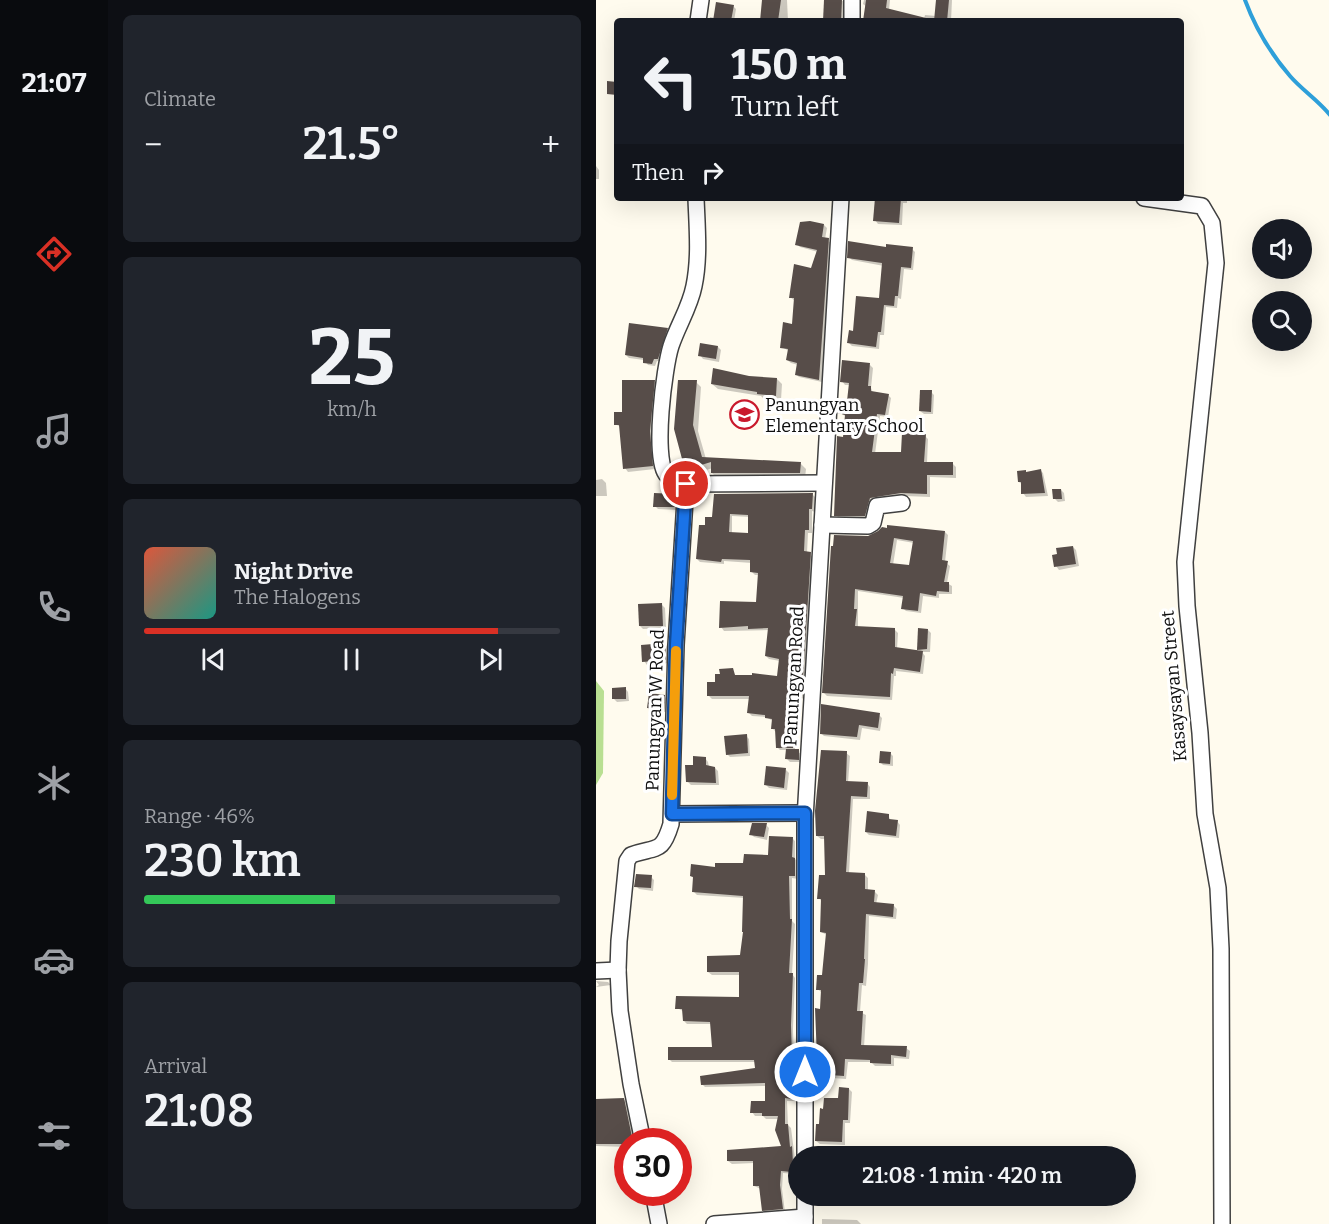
<!DOCTYPE html>
<meta charset="utf-8">
<style>
:root{--surface:#171b24;--page:#20242c;--text:#f1f3f6;--muted:#9ea1a6;--line:#363941;--accent:#d93025}
body{margin:0;font-family:Bitter,serif;background:var(--page);color:var(--text);height:100vh;display:flex;flex-direction:column;font-size:22px;white-space:nowrap}
*{box-sizing:border-box;margin:0}
p{font-size:20px;color:var(--muted)}
.icon{flex:none;width:33px;height:33px;fill:none;stroke:currentColor;stroke-width:2;stroke-linecap:round;stroke-linejoin:round}
.map{position:relative;flex:1;overflow:hidden}
.details{display:flex;flex-direction:column;gap:15px;padding:15px;background:#0d0f14;width:488px}
.details>*{flex:none}
.guide{position:absolute;left:18px;top:18px;width:570px;height:183px;border-radius:6px;box-shadow:0 6px 24px #0002;background:#171b24;color:var(--text);overflow:hidden}
.buttons{position:absolute;left:656px;top:219px;display:grid;gap:12px}
.buttons a{display:grid;place-items:center;width:60px;height:60px;border-radius:50%;background:var(--surface);box-shadow:0 6px 24px #0002;font-size:30px}
.speed{position:absolute;left:18px;top:1128px;display:flex;gap:12px;font-size:30px;font-weight:700;text-align:center}
.speed>*{display:grid;place-content:center;width:78px;height:78px;border-radius:50%;background:var(--surface);box-shadow:0 6px 24px #0002;line-height:1}
.speed .limit{border:9px solid #d22;background:#fff;color:#111}
.pin{position:absolute;display:grid;place-items:center;width:51px;height:51px;color:#fff;margin:-26px;border:3px solid #fff;border-radius:50%;box-shadow:0 2px 6px #0007}
.me{position:absolute;width:66px;margin:-33px;rotate:0deg;stroke-linejoin:round;filter:drop-shadow(0 0 4px #0008)}
.turn{display:flex;align-items:center;gap:21px;height:126px;padding:0 18px;font-size:27px}
.turn .icon{width:78px;height:78px;stroke-width:2.5}
.turn b{display:block;font-size:42px;line-height:51px}
.then{display:flex;align-items:center;height:57px;padding:0 18px;background:#0003;gap:12px;font-size:22px}
.big{font-size:45px;font-weight:600;line-height:1.1}
.details .tile{flex:1;display:flex;flex-direction:column;justify-content:center;gap:9px;min-width:0;padding:0 21px;border-radius:9px;background:var(--page)}
.details .dial{align-items:center;gap:0}
.dial b{font-size:78px;line-height:1}
.song{display:flex;align-items:center;gap:18px}
.cover{width:72px;height:72px;border-radius:9px;background:linear-gradient(135deg,hsl(10 70% 55%),hsl(170 70% 35%))}
.played{height:6px;border-radius:3px;background:linear-gradient(90deg,var(--accent) 85%,var(--line) 85%)}
.keys{display:flex;justify-content:space-around;direction:ltr}
.heat{display:flex;justify-content:space-between;align-items:center;font-size:33px;direction:ltr}
.charge{height:9px;border-radius:4px;background:linear-gradient(90deg,#34c759 46%,var(--line) 0)}
.trip{position:absolute;left:192px;top:1146px;width:348px;height:60px;border-radius:30px;background:var(--surface);box-shadow:0 6px 24px #0002;font-weight:600;line-height:60px;text-align:center}
main{display:flex;flex:1;min-height:0}
.menu{display:flex;flex-direction:column;width:108px;justify-content:space-around;align-items:center;background:#090b0e;color:var(--muted)}
.menu .icon{width:42px;height:42px}
.menu .current{color:var(--accent)}
.menu b{font-size:27px;color:var(--text)}
.map>svg:first-child{display:block}
.forest{fill:#b9df92}
.shadow{fill:#0003;fill-rule:evenodd}
.lines{fill:none;stroke-linecap:round;stroke-linejoin:round}
.stream{stroke:#2e9fd9;stroke-width:4}
.building{fill:#574d49;fill-rule:evenodd}
.minor-casing{stroke:#404040;stroke-width:18}
.minor{stroke:#fff;stroke-width:15}
.route-casing{stroke:#114b97;stroke-width:15}
.route{stroke:#1a73e8;stroke-width:10}
.slow{stroke:#f59e0b;stroke-width:10}
.labels{text-anchor:middle;stroke-width:6;stroke-linejoin:round;paint-order:stroke}
.poi-label{font-size:18px;fill:#0d0d0d;stroke:#fff;text-anchor:start}
.street-label{font-size:18px;fill:#0d0d0d;stroke:#fff}
</style>
<main>
<nav class="menu">
<b>21:07</b>
<svg class="icon current" aria-label="directions" viewBox="0 0 24 24"><path d="M12 3l9 9-9 9-9-9zM9 14v-3h6M13 9l2 2-2 2"/></svg>
<svg class="icon" aria-label="music" viewBox="0 0 24 24"><path d="M9 18V5l10-2v13"/><circle cx="6" cy="18" r="3"/><circle cx="16" cy="16" r="3"/></svg>
<svg class="icon" aria-label="phone" viewBox="0 0 24 24"><path d="M5 4h4l2 5-3 2q2 4 5 5l2-3 5 2v4C11 20 4 13 5 4z"/></svg>
<svg class="icon" aria-label="climate" viewBox="0 0 24 24"><path d="M12 3v18M4 7l16 10M4 17L20 7"/></svg>
<svg class="icon" aria-label="car" viewBox="0 0 24 24"><path d="M5 17H2v-5l4-1 3-4h7l3 4 3 1v5h-3M9 17h6M6 11h13"/><circle cx="7" cy="17" r="2"/><circle cx="17" cy="17" r="2"/></svg>
<svg class="icon" aria-label="filters" viewBox="0 0 24 24"><path d="M4 7h16M4 17h16"/><circle cx="9" cy="7" r="2"/><circle cx="15" cy="17" r="2"/></svg>
</nav>
<section class="details">
<div class="tile"><p>Climate</p>
<div class="heat"><a>−</a><b class="big">21.5°</b><a>+</a></div>
</div>
<div class="tile dial"><b>25</b><p>km/h</p></div>
<div class="tile">
<div class="song"><i class="cover"></i><div><b>Night Drive</b><p>The Halogens</p></div></div>
<div class="played"></div>
<div class="keys"><svg class="icon" aria-label="previous" viewBox="0 0 24 24"><path d="M18 5L8 12l10 7zM5 5v14"/></svg><svg class="icon" aria-label="pause" viewBox="0 0 24 24"><path d="M8 5v14M16 5v14"/></svg><svg class="icon" aria-label="next" viewBox="0 0 24 24"><path d="M6 5l10 7-10 7zM19 5v14"/></svg></div>
</div>
<div class="tile"><p>Range · 46%</p><b class="big">230 km</b><div class="charge"></div></div>
<div class="tile"><p>Arrival</p><b class="big">21:08</b></div>
</section>
<div class="map">
<svg width="734" height="1224" viewBox="0 0 734 1224">
<rect width="100%" height="100%" fill="#fffbee"/>
<path class="forest" d="M0 681 8 691 7 773 0 785Z"/>
<g class="shadow">
<path d="M168 0H191L192 21H165Z"/>
<path d="M229 0 249 1 248 21H223L228 20Z"/>
<path d="M268 0H294L293 10 328 19 329 15 340 16 342 0H356L355 21H269L271 7 267 4Z"/>
<path d="M137 6 140 9 138 21H113L114 17 119 18Z"/>
<path d="M63 18 92 19 94 21H63Z"/>
<path d="M0 166 3 170V179H0Z"/>
<path d="M259 198H311V203H307L306 225 282 224 279 220 280 201 262 200Z"/>
<path d="M315 198H359L341 199V201Z"/>
<path d="M228 225 231 228 229 239 235 243 226 382 203 377 200 374 202 365 195 363 191 360 193 351 186 347 197 325 199 301 194 297 216 270 222 252 204 247 201 244Z"/>
<path d="M291 249H316L319 252 317 270 308 269 305 299 302 298 301 308 290 307 288 335H284L283 349 256 346 253 343 258 332 285 300 288 266 256 260 253 257Z"/>
<path d="M71 329 74 332 65 362 61 361 59 366 52 365 48 360 33 358 30 355Z"/>
<path d="M122 347 125 350 123 362 107 359 104 355Z"/>
<path d="M274 365 277 368 275 388 277 393 292 395 295 398 292 417 284 416 279 454H306L329 436 332 439 331 463 357 464 360 467V478L334 477V497L309 496 277 501 272 519 243 518 240 515 251 417 244 413 253 403 254 385H249L246 381Z"/>
<path d="M153 377 181 379 186 384 185 400 168 399 165 396 122 389 116 384Z"/>
<path d="M58 382 61 385 57 435 59 469 32 472 29 468 25 427 19 424Z"/>
<path d="M100 382 105 387 102 431 110 459 205 464 210 469 209 478H121L116 473 117 468 96 474 91 469Z"/>
<path d="M335 392 338 395 337 414H328L324 411Z"/>
<path d="M444 470 447 473 452 496 430 497 427 493V485L423 482 431 473Z"/>
<path d="M6 479 10 483 11 496H0V480Z"/>
<path d="M465 490 468 493 469 501 462 502 459 499Z"/>
<path d="M216 494 219 497V512L216 511V533H212L211 553 217 557 210 681 208 699 205 698 203 734 199 733V751L206 754 205 762H194L191 759V750H184L181 747 180 732 176 728 177 721 170 717 156 716 153 713 154 699H116L113 696 121 683 136 670 140 677 182 678 184 661 173 659 170 656 174 630 128 631 125 627 162 603 164 575H159L156 572V563L128 561V564L104 562 101 559 111 526 117 518 120 495ZM136 516 154 517V534H136Z"/>
<path d="M79 495 82 498 81 510 62 509 59 506Z"/>
<path d="M349 532 352 535 349 562 354 566 351 583 356 586V594H343V598L327 596 325 613 310 611 307 608 308 598 262 591V627L299 630 302 633 301 649 325 652 322 649 332 630 335 633 334 652H326L329 656 327 674 300 671V676H298L296 700 231 696 228 693 273 537ZM301 540 318 543 314 567 297 565Z"/>
<path d="M477 547 480 550 483 566 463 570 460 566Z"/>
<path d="M66 605 69 608 70 628 47 629 44 626Z"/>
<path d="M69 644 72 647V663L51 665 48 661Z"/>
<path d="M29 688 32 692 33 701 21 702 18 699Z"/>
<path d="M68 696 71 699V712L56 711 53 708Z"/>
<path d="M283 715 286 718 284 731 266 728 264 740 228 736 225 733Z"/>
<path d="M150 736 153 739 154 756 134 757 131 754Z"/>
<path d="M250 753 254 756 252 783H271L274 787V799H257L253 873 269 875 272 878V891L279 892 282 895 280 904 298 906 301 909 300 919 273 916 272 964 270 986 266 985 264 1012 270 1015 268 1047 310 1048 314 1051 313 1059 298 1058V1066H279L275 1062H252L250 1079 223 1077 220 1073 225 1011V992L222 989 227 977 231 935 225 932 226 902 223 898 230 877V839H225L221 836Z"/>
<path d="M294 753 297 756V766L287 765 284 762Z"/>
<path d="M109 758 112 762 113 767 119 768 122 771 123 785H95L92 782 99 767Z"/>
<path d="M190 770 193 773 191 790 173 788 170 785Z"/>
<path d="M292 815 295 821H301L304 825 303 838 273 835 270 832Z"/>
<path d="M170 825 173 828 171 840 158 837 155 834Z"/>
<path d="M196 838 199 841V859L202 862V879L196 878V921L199 924 196 974 199 978 197 1029 199 1091V1101H191L192 1125 195 1128 200 1167 199 1174 187 1173 186 1189 189 1212 170 1213 167 1210 165 1189 158 1186V1163L136 1164 132 1161 187 1147 183 1119H170L167 1116H159L156 1112 171 1103 170 1086 109 1087 106 1084 161 1069 160 1062H76L73 1059 117 1048 116 1024H91L88 1021 87 1011 81 1008 144 998 145 975H116L112 972 146 957 149 933V898L101 895 98 892 99 879 95 876 121 868 148 865 174 857Z"/>
<path d="M55 877 58 880 57 891 43 889 40 886Z"/>
<path d="M0 981 12 982 15 985 0 987 3 985Z"/>
<path d="M253 1089 256 1092 254 1123H249V1145L224 1144 220 1141 225 1126Z"/>
<path d="M27 1099 31 1102 39 1142H32V1147L0 1146V1101Z"/>
<path d="M250 1150 261 1152 264 1156H249Z"/>
<path d="M82 1168 87 1171 88 1182H82Z"/>
<path d="M226 1219 261 1220 265 1224H226Z"/>
</g>
<g class="lines">
<path class="stream" d="M649 0C659 27 675 54 694 76 706 90 722 100 734 115"/>
</g>
<g class="building">
<path d="M166 0H185L182 21H164Z"/>
<path d="M228 0H246L245 21H227Z"/>
<path d="M270 0H291L290 8 330 18 329 21H298L287 18 286 21H267Z"/>
<path d="M340 0H353L351 21H338Z"/>
<path d="M120 2 138 5 135 21H117Z"/>
<path d="M11 81 21 82V95L11 94Z"/>
<path d="M279 198H305L303 223 277 221Z"/>
<path d="M214 221 228 224 226 237 233 238 223 380 199 375 201 363 190 360 192 349 184 348 187 322 196 324 198 298H193L198 264 215 268 221 250 199 245 204 222Z"/>
<path d="M252 241 290 247V244L317 247 315 268 305 267 302 296H299L298 306 288 305 285 332H282L280 347 251 343 253 330 257 331 260 296 283 298 286 263 251 258Z"/>
<path d="M33 323 72 328 62 359H58L56 364 47 363V358L29 355Z"/>
<path d="M104 343 122 346 120 359 102 356Z"/>
<path d="M246 360 274 363 272 386H275V391L293 394 289 415 281 414 276 452H305L306 433 330 434 328 462H357V475H331V494L305 493 274 498 269 516H238L241 436 247 437 249 415 242 413 243 400 251 401 253 383 244 382Z"/>
<path d="M117 368 153 376 181 378 180 396 161 394V392L115 384Z"/>
<path d="M26 380H59L54 431 57 466 27 469 23 425H18V412H26Z"/>
<path d="M82 380H101L97 425 106 457 205 462 204 473H115V462L89 470 78 429Z"/>
<path d="M324 390H336L335 412 323 411Z"/>
<path d="M445 469 449 493 425 494V482H422L421 471 430 470V472Z"/>
<path d="M456 489H465L466 499H457Z"/>
<path d="M58 493 80 494 79 507H57Z"/>
<path d="M217 493 216 509H213V530H209L208 551 215 552 207 677 205 696H202L200 731H197V748H180L179 729H175L176 719 169 718V715L151 713 153 696H111V682H119V674H124L123 669 137 668 139 675H156V673L181 676 183 659 169 656 172 628 152 629V626L123 628 124 601 160 602 162 573 154 572V560L126 559 125 562 100 559 103 525H109V517H116L118 494ZM134 514 152 515V533L133 532Z"/>
<path d="M291 525 349 531 346 560 352 561 348 582H353V592L341 591 340 596 324 593 322 611 305 609 307 596 259 589 258 609H261L259 626 299 628V647L327 651 324 672 298 668 297 674 295 673 294 697 226 693 235 546H237L238 535 272 536 282 531 286 527 291 528ZM298 538 317 541 313 565 294 563Z"/>
<path d="M477 546 480 564 458 567 456 555 461 554 460 548Z"/>
<path d="M66 603 67 626H43L42 604Z"/>
<path d="M322 628 332 629 331 649 321 650Z"/>
<path d="M69 643 70 660 46 662 45 645Z"/>
<path d="M30 687V699H16V688Z"/>
<path d="M53 693 69 695 68 710 51 708Z"/>
<path d="M225 704 284 713 282 728 263 725 261 737 224 734Z"/>
<path d="M151 734 152 753 130 755 128 736Z"/>
<path d="M190 749H203V760L189 759Z"/>
<path d="M225 750 251 751 250 781 272 782 271 797 255 796 250 872 269 873V889L279 890 278 902 298 904 297 917 270 914 268 959H269L267 983H263L261 1011H267L265 1045 311 1046 310 1057 295 1055V1064L274 1063V1060L249 1059 248 1076 219 1074 221 1059 219 1008 224 1009 225 990H220L221 975H226L230 933 224 932 225 899H221L223 875H229L228 836H220L219 811Z"/>
<path d="M284 751 295 752 294 764 283 763Z"/>
<path d="M97 756 110 757V765L119 767 120 783 90 782 89 765H97Z"/>
<path d="M170 766 190 768 188 788 168 785Z"/>
<path d="M271 811 293 814V819L302 820 300 836 269 832Z"/>
<path d="M156 823H171L168 837 153 835Z"/>
<path d="M173 836 197 837 196 857 199 858V876H193L194 919H196L193 973H197L195 1025 197 1087 196 1099 189 1098V1124H192L194 1147 196 1146 197 1163 196 1172 185 1171 184 1185 187 1209 166 1211 163 1186H157V1161H131V1150L185 1146 179 1130 182 1116H166V1113H154L155 1101H169V1083L105 1085 104 1076 159 1068 158 1060H72V1047H116L114 1022 87 1021 86 1009H79L80 996 143 997V972H111V956L144 955 147 932H146L147 896 96 892 97 877 94 876 95 864 119 867V863H147L148 854 172 855Z"/>
<path d="M40 874 56 875 55 888 38 887Z"/>
<path d="M243 1087 253 1088 252 1120H247L246 1142 219 1141 220 1124H223L224 1108 227 1109 228 1098H242Z"/>
<path d="M28 1098 37 1142H32V1144H0V1099Z"/>
</g>
<g class="lines">
<defs>
<g id="minor">
<path d="M102 21 105 0"/>
<path d="M256 21V0"/>
<path d="M100 198C101 227 104 257 98 286 94 307 82 325 75 346 68 368 57 456 70 474 74 480 83 482 90 484L228 483"/>
<path d="M548 198 606 206 616 223 620 263 589 562 591 606 604 733 609 814 622 888 625 949 626 1224"/>
<path d="M226 525 272 526 277 523 281 506 306 503"/>
<path d="M76 814 209 813"/>
<path d="M0 971 22 970"/>
<path d="M47 1142 35 1084 24 1011 22 970 23 941 31 861 35 855C61 846 66 854 75 824L80 645 90 484"/>
<path d="M209 1156V819L245 198"/>
<path d="M57 1192 63 1224"/>
<path d="M209 1196V1224"/>
<path d="M118 1224 209 1217"/>
</g>
</defs>
<use href="#minor" class="minor-casing"/>
<use href="#minor" class="minor"/>
</g>
<g class="lines">
<defs>
<path id="route" d="M90 484 80 645 76 814 209 813V1072"/>
</defs>
<use href="#route" class="route-casing"/>
<use href="#route" class="route"/>
<path class="slow" d="M76 795 80 651"/>
</g>
<defs>
<symbol id="school-ring" viewBox="-11 -11 22 22"><circle r="9.5" fill="#fff" stroke="#c9192c" stroke-width="1.5"/><path d="M0-5L7-2L0 1L-7-2ZM-4 1L0 2.5L4 1V4Q0 6-4 4Z" fill="#c9192c"/></symbol>
</defs>
<g fill-rule="evenodd">
<use href="#school-ring" x="132" y="398" width="33" height="33"/>
</g>
<g class="labels">
<g class="poi-label">
<text x="169" y="411">Panungyan<tspan x="169" dy="21">Elementary School</tspan></text>
</g>
<g class="street-label">
<text transform="translate(198 676) rotate(-87)" y="6">Panungyan Road</text>
<text transform="translate(578 686) rotate(-95)" y="6">Kasaysayan Street</text>
<text transform="translate(59 710) rotate(-88)" y="6">Panungyan W Road</text>
</g>
</g>
</svg>
<div class="buttons">
<a><svg class="icon" aria-label="sound" viewBox="0 0 24 24"><path d="M4 9h4l5-4v14l-5-4H4zM17 9q2 3 0 6"/></svg></a>
<a><svg class="icon" aria-label="search" viewBox="0 0 24 24"><circle cx="10" cy="10" r="6"/><path d="M15 15l6 6"/></svg></a>
</div>
<div class="speed"><div class="limit">30</div></div>
<div class="pin" style="left:90px;top:484px;background:#d93025"><svg class="icon" aria-label="arrive" viewBox="0 0 24 24"><path d="M6 21V4h12l-3 4 3 4H6"/></svg></div>
<svg class="me" style="left:209px;top:1072px" viewBox="-20 -20 40 40"><circle r="17" fill="#1a73e8" stroke="#fff" stroke-width="3"/><path d="M0-11L8 9 0 5-8 9z" fill="#fff"/></svg>
<div class="trip">21:08 · 1 min · 420 m</div>
<div class="guide">
<div class="turn"><svg class="icon" aria-label="left" viewBox="0 0 24 24"><path d="M17 20v-9H6M10 6l-5 5 5 5"/></svg><div><b>150 m</b>Turn left</div></div>
<div class="then">Then<svg class="icon" aria-label="right" viewBox="0 0 24 24"><path d="M7 20v-9h11M14 6l5 5-5 5"/></svg></div>
</div>
</div>
</main>
